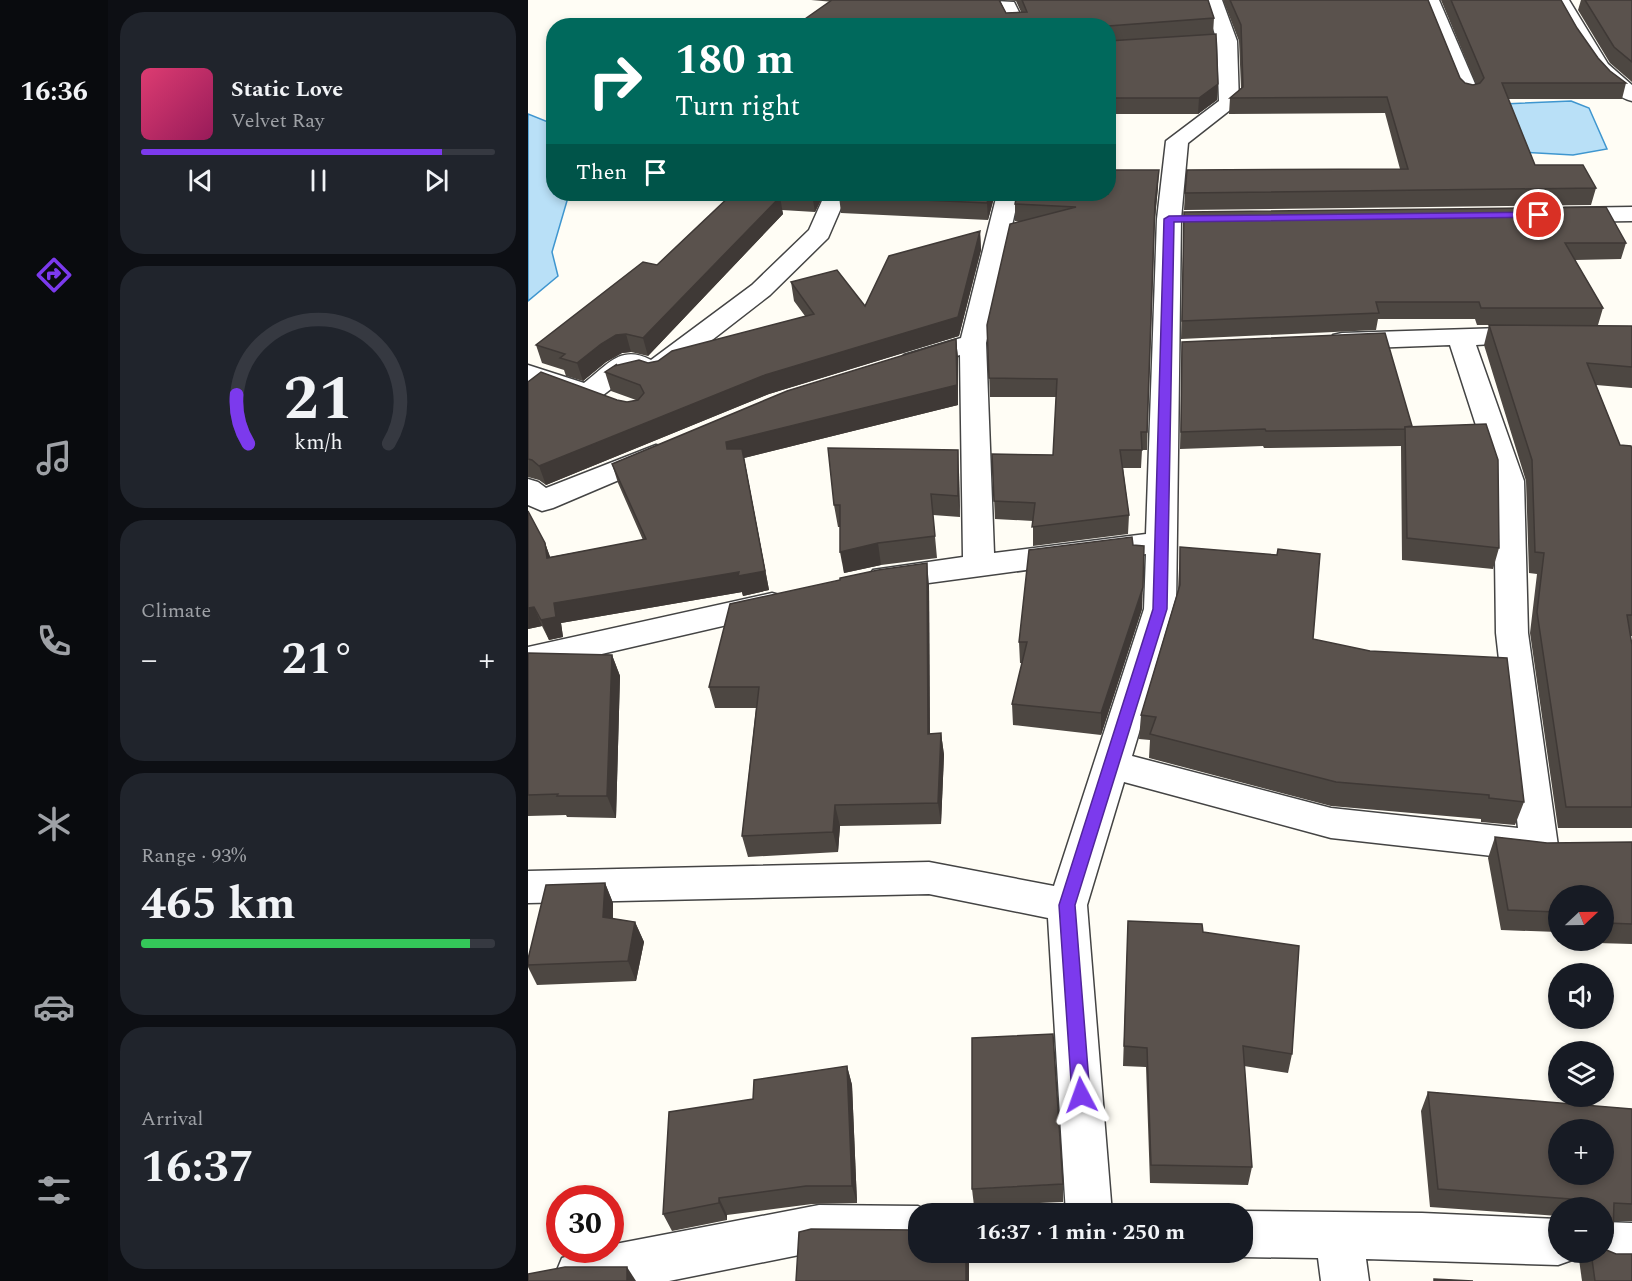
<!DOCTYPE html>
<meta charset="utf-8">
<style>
:root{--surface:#171b24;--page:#20242c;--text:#f1f3f6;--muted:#9ea1a6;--line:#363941;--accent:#7c3aed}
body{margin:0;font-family:Spectral,serif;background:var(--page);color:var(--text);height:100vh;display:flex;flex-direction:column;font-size:22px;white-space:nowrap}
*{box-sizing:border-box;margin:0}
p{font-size:20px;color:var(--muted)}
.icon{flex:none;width:33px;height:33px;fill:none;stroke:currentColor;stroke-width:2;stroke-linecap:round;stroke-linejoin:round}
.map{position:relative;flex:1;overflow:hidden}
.side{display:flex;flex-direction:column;gap:12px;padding:12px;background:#0d0f14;width:420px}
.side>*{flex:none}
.guide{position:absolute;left:18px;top:18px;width:570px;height:183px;border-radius:24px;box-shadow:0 3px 9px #0003;background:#00695c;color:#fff;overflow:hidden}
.needle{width:39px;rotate:68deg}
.controls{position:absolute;left:1020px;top:885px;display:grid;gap:12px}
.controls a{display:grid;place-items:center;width:66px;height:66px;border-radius:50%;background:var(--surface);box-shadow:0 3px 9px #0003;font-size:30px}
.speed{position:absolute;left:18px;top:1185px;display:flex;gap:12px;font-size:30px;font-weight:700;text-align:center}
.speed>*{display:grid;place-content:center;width:78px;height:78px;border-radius:50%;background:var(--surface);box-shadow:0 3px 9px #0003;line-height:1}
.speed .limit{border:9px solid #d22;background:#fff;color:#111}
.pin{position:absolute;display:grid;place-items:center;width:51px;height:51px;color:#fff;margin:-26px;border:3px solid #fff;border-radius:50%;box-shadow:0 2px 6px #0007}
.me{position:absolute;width:66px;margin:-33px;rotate:356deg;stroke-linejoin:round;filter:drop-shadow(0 0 4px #0008)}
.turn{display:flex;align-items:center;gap:21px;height:126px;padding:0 30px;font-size:27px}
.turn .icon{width:78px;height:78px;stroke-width:2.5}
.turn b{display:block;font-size:42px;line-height:51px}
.then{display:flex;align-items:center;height:57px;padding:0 30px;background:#0003;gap:12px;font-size:22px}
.big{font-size:45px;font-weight:700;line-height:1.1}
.side .tile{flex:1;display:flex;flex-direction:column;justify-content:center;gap:9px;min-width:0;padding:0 21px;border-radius:24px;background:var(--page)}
.side .dial{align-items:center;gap:0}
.dial svg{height:156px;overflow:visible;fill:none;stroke:var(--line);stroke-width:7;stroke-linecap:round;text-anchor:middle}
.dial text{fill:var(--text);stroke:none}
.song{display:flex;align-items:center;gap:18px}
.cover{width:72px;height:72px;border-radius:9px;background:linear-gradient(135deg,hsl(340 70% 55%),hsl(330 70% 35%))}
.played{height:6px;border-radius:3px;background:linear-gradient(90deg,var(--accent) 85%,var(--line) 85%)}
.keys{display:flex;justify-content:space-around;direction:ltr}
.heat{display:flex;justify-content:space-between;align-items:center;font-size:33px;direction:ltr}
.charge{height:9px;border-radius:4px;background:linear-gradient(90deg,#34c759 93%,var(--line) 0)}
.trip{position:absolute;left:380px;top:1203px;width:345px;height:60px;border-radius:24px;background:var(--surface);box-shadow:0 3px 9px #0003;font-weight:700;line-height:60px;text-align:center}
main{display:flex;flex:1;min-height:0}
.tabs{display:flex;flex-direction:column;width:108px;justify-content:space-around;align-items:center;background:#090b0e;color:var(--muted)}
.tabs .icon{width:42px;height:42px}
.tabs .current{color:var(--accent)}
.tabs b{font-size:27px;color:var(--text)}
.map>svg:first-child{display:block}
.water{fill:#b9e0f7;stroke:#3f96cf;stroke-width:1.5}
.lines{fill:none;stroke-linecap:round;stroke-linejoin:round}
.minor-casing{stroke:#444;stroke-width:3}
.minor{fill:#fff;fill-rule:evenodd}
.wall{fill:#4d4742}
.shaded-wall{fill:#3f3936}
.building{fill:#5a524d;stroke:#3f3936;stroke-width:1.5;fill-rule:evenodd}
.route{fill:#7c3aed;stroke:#51269a;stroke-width:1.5}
</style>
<main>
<nav class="tabs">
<b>16:36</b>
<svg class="icon current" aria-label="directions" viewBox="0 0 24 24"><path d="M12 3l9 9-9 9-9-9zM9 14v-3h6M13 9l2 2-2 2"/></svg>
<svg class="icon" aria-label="music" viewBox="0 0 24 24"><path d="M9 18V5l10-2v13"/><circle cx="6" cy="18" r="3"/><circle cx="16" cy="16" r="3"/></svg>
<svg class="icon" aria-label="phone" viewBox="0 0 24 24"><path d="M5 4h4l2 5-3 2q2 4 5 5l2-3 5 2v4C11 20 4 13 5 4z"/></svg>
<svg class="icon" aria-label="climate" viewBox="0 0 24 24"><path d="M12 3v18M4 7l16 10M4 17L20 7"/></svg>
<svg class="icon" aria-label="car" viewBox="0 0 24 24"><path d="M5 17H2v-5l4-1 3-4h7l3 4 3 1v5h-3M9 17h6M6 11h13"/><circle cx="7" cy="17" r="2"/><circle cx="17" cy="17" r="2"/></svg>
<svg class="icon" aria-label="filters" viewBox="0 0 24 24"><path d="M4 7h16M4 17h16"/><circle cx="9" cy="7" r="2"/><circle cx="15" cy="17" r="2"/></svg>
</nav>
<section class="side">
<div class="tile">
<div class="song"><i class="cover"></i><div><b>Static Love</b><p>Velvet Ray</p></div></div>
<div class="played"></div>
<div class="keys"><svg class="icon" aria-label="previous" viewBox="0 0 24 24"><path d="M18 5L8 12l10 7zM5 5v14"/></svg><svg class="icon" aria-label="pause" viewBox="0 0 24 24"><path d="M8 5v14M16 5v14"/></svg><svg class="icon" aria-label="next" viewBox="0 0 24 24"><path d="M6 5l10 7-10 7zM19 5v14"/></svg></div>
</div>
<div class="tile dial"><svg viewBox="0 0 100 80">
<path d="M14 69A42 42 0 1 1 86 69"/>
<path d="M14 69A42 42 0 0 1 8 44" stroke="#7c3aed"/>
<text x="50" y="56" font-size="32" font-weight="700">21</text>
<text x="50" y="72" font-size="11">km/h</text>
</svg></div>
<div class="tile"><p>Climate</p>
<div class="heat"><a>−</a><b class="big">21°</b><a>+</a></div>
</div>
<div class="tile"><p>Range · 93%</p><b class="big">465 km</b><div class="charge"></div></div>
<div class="tile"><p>Arrival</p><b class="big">16:37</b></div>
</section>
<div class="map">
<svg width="1104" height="1281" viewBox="0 0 1104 1281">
<rect width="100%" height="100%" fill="#fffdf5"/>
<g class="water">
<path d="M1043 101 1061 108 1079 149 1045 155 921 148 907 107Z"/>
<path d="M0 114 25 124 26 194H41L24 252 30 276 0 301Z"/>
</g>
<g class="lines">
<defs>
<g id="minor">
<path d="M447 0 486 2 498 26H479L473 12 450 11Z"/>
<path d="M676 0H694L709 41 711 103 660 143 653 219 648 609 604 756 803 808 990 828 968 633 966 481 922 345 814 349 805 347 801 341 805 335 814 333 1003 327 1012 329 1016 335 1012 341 948 345 996 481 1000 633 1030 846 1024 857 1009 861 803 838 596 782 559 905 584 1214H538L520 918 401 894 0 903V871L401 862 526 886 616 609 618 554 356 589 345 586 340 578 345 570 435 557 432 355 385 369 376 367 372 361 376 355 433 338 469 194H491L458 343 466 553 618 534 629 219 638 141 691 101 689 41Z"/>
<path d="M893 0H911L951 93 948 97 941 99 934 97 931 93Z"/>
<path d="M1023 0H1041L1080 64 1104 85V101C1068 92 1040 30 1023 0Z"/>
<path d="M297 194H319L300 238 242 295 135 378 125 380 105 372 70 399 60 401 0 382V365L56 383C80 365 92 344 123 360L224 285 281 230Z"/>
<path d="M1104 207V221L1037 222 1029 220 1025 215 1029 210 1037 208Z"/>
<path d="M128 445 138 448 142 454 138 460 25 508 14 511 0 505V479L10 482 18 488Z"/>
<path d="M244 593 255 596 260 604 255 612 0 671V647Z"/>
<path d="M291 1205 390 1206 407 1214H390V1252L291 1251 141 1281H30L27 1275 34 1258 60 1250H82V1245Z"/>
<path d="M714 1211 894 1213 1030 1219V1252H1049L1047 1259 1030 1265 838 1259 841 1281H793L790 1258 714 1257 702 1252H714V1214H707Z"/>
<path d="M1076 1222 1104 1223V1269L1076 1268 1059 1262 1056 1252H1076Z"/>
</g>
</defs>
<use href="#minor" class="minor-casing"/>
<use href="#minor" class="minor"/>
</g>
<g class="wall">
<path d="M283 0H472L478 13 493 12 488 1 476 0H680L686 18 685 34 690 84 689 100 670 114H580V26Z"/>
<path d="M695 0H900L932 78 937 83 945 85 948 84 913 0H1033L1049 28 1070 58 1082 71 1098 83 1094 99H980L1007 165 1068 188 1063 205 656 210 657 193 872 169 857 113 701 114 702 98 713 88 711 41Z"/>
<path d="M1053 0H1104V82L1082 63 1050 10Z"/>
<path d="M630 187 627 217 619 450H614L613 468H595L601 515 600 534 505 546V521L467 519 464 454 525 455 528 397H462L459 325 492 222 487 221V204Z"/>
<path d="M204 194H296L287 212 254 210 255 214 120 356 103 352 94 353 78 362 55 381 38 376 36 370 14 363 8 345 129 265Z"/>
<path d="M467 194 460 220 313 213 311 196Z"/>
<path d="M656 212 1098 243 1093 259 1047 260 1075 308 1070 325H971L1104 326V388L1068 385 1092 445 1104 449V636H1102L1104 645V828H1030L1002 633 1009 574 1001 573 998 481 956 345 961 325H949L947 319H850L848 330 653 339Z"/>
<path d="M452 231 453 250 431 336 241 394 18 485 11 480 0 477V382L99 402 108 400 83 391 77 372 89 364V365L120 363 130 361 277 316 266 301 263 282 337 306Z"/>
<path d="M428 339 430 358V405L216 458 241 590 215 596 214 592 33 623 35 637 21 640 14 626 0 629 17 543 22 557 115 540 90 483 84 464Z"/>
<path d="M654 342 884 426 971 548 965 569 874 560 873 446 736 448 735 446 652 449Z"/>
<path d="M431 472 432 517 405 515 409 558 353 565 316 573 312 527H310L306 505Z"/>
<path d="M652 547 785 639 996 802 987 825 953 822V819L803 806 621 758 622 740 611 739 613 715 650 590Z"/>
<path d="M401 585 402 734 413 733 416 755 413 824 312 826 310 852 220 857 214 836 228 708H187L181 687Z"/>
<path d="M614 609 573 735 485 725 484 704 494 663H492L491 642Z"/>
<path d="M0 653 84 655 92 676 88 818 39 817 38 815 0 816Z"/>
<path d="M967 837 1019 843 1104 842V944L1069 943 1068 940H1076V896H1030V932L973 930 960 858Z"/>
<path d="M77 883 85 903V919L107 922 116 942 108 981 9 985 0 967V959Z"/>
<path d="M600 921 675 932 764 1054 760 1073 716 1066 724 1167 720 1185 622 1183 618 1067 595 1066Z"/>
<path d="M319 1066 324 1085 329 1203 284 1204 199 1215V1220L144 1231 135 1214 225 1099Z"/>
<path d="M900 1092 1104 1109V1221H1086L1085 1233 1076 1247V1208H1030V1216L902 1207 893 1111Z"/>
<path d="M535 1184V1202L446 1206 444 1189Z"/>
<path d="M1050 1252H1076L1104 1281H1054Z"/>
</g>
<g class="shaded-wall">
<path d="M690 84 689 100 670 114 671 98Z"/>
<path d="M631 170 630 187 627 219V202Z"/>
<path d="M284 194H296L287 212Z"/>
<path d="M462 194H467L460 220 459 203Z"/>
<path d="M252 197 255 214 120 356 115 338Z"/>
<path d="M452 231 453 250 431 336 241 394 18 485 11 466 237 375Z"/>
<path d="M98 334 103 352 94 353 78 362 55 381 49 363 73 344 88 335Z"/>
<path d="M428 339 430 358V405L216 458 241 590 215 596 214 592 33 623 35 637 21 640 13 620 26 603 211 572 198 442Z"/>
<path d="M430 450 431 472 432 517 430 496Z"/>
<path d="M17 543 24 562 19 558Z"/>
<path d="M350 543 353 565 316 573 312 552Z"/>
<path d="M399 563 401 585 402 755 400 734Z"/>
<path d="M615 587 614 609 573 735V713Z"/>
<path d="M6 607 14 626 0 629V608Z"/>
<path d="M84 655 92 676 88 818 79 796Z"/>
<path d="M413 733 416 755 413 824 410 803Z"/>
<path d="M307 805 312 826 310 852 305 832Z"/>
<path d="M77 883 85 903 84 937 75 917Z"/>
<path d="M107 922 116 942 108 981 100 961Z"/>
<path d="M319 1066 324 1085 329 1203 324 1186Z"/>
<path d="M191 1198 199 1215V1220L191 1203Z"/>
<rect x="438" y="1252" width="3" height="29"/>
<path d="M99 1267 108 1281H99Z"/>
</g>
<g class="building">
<path d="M304 0H471L478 13 499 12 494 0H680L686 18 580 26H267Z"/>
<path d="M702 0H900L932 78 937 83 945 85 952 83 956 78 923 0H1033L1049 28 1070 58 1082 71 1098 83H974L1007 165H1055L1068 188 657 193 659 170 880 169 859 97 702 98 715 87 713 25Z"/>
<path d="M1057 0H1104V62L1086 47Z"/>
<path d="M688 34 690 84 671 98H580V41Z"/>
<path d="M580 170H631L627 202 619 432H613L614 450H592L601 515 504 527 507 503 466 501 464 454 525 455 529 379 461 378 459 325 482 224 548 207 487 204 489 194H580Z"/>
<path d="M204 194H249L252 197 115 338 98 334 88 335 73 344 49 363 32 358 37 354 8 345 115 262 129 265Z"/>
<path d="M312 194H462L459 203 311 196Z"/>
<path d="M1078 207 1098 243H1037L1075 308H953L951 302H848L851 313 654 321 656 212Z"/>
<path d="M452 231 430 317 237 375 11 466 4 460 0 459V382L13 372 89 400 99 402 110 400 116 393 112 385 77 372 89 364 86 366 111 360 120 363 130 361 144 351 286 314 263 282 309 270 337 306 361 256Z"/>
<path d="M961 325 1104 326V367L1059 363 1092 445 1103 446 1104 449V615H1099L1104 645V807H1038L1009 612 1016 553 1007 552 1004 460Z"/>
<path d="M857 333 884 426 877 427V429L738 431 737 429 653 432 654 342Z"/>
<path d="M428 339 429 385 198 442 199 449H214L237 571 210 576 211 572 26 603 28 617 13 620 6 607 0 608V511L17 543 19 558 118 539 84 464 259 391Z"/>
<path d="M958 424 970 460 971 548 879 538 877 427Z"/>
<path d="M300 448 430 450V496L403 494 407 536 350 543 312 552V505H306Z"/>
<path d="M604 537 605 545 616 546 615 587 573 713 484 704 499 642H491L501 550Z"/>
<path d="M652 547 749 555 750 549 792 554 785 639 842 651 979 658 996 802 961 798V795L808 782 622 734 628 717 613 715 652 585Z"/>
<path d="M399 563 400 734 413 733 410 803 307 805 305 832 214 836 231 687H181L202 604 312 580V578L350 570Z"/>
<path d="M0 653 84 655 79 796H29L30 794 0 795Z"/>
<path d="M967 837 1019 843 1104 842V924L1079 923 1077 914H1076V896H1030V912L980 910Z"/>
<path d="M77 883 75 917 107 922 100 961 0 965V959L18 885Z"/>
<path d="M600 921 674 924 675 932 771 946 764 1054 715 1046 724 1167 623 1165 619 1048 596 1046Z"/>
<path d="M525 1034 535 1184 444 1189V1038Z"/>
<path d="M319 1066 324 1186H278L191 1198V1203L135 1214 141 1112 225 1099 226 1080Z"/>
<path d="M900 1092 1104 1109V1204L1086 1203 1085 1233 1076 1234V1208H1057L1056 1200 910 1189ZM1030 1130H1076V1174H1030Z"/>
<path d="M387 1217H390V1252H438V1281H268L271 1232 283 1229 385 1230 387 1228Z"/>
<path d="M1076 1249 1088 1254H1104V1281H1067L1063 1252H1076Z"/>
<path d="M37 1267H99V1281H0V1274Z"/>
<path d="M906 1279 945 1281H906Z"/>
</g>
<path class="route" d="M1011 212 1016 215 1015 217 646 222 639 609 547 905 562 1095 559 1101 553 1103 546 1101 544 1095 531 905 625 609 636 219 641 216Z"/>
</svg>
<div class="controls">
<a><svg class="needle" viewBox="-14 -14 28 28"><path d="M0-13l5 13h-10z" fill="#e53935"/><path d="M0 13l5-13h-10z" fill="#9ea1a6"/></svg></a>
<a><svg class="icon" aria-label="sound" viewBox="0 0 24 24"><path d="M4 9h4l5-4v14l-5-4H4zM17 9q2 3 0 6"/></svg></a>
<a><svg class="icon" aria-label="layers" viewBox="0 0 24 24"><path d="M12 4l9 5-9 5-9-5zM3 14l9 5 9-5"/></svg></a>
<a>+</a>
<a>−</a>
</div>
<div class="speed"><div class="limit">30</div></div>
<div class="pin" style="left:1011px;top:215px;background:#d93025"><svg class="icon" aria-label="arrive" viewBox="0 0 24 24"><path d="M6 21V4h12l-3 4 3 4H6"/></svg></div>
<svg class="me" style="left:553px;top:1095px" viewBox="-20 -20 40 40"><path d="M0-17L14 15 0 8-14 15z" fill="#7c3aed" stroke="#fff" stroke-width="4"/></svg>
<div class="trip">16:37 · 1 min · 250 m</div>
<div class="guide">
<div class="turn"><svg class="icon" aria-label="right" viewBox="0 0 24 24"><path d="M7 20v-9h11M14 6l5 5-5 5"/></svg><div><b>180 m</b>Turn right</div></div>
<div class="then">Then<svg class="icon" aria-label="arrive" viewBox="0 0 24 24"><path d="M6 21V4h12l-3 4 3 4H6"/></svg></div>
</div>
</div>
</main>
